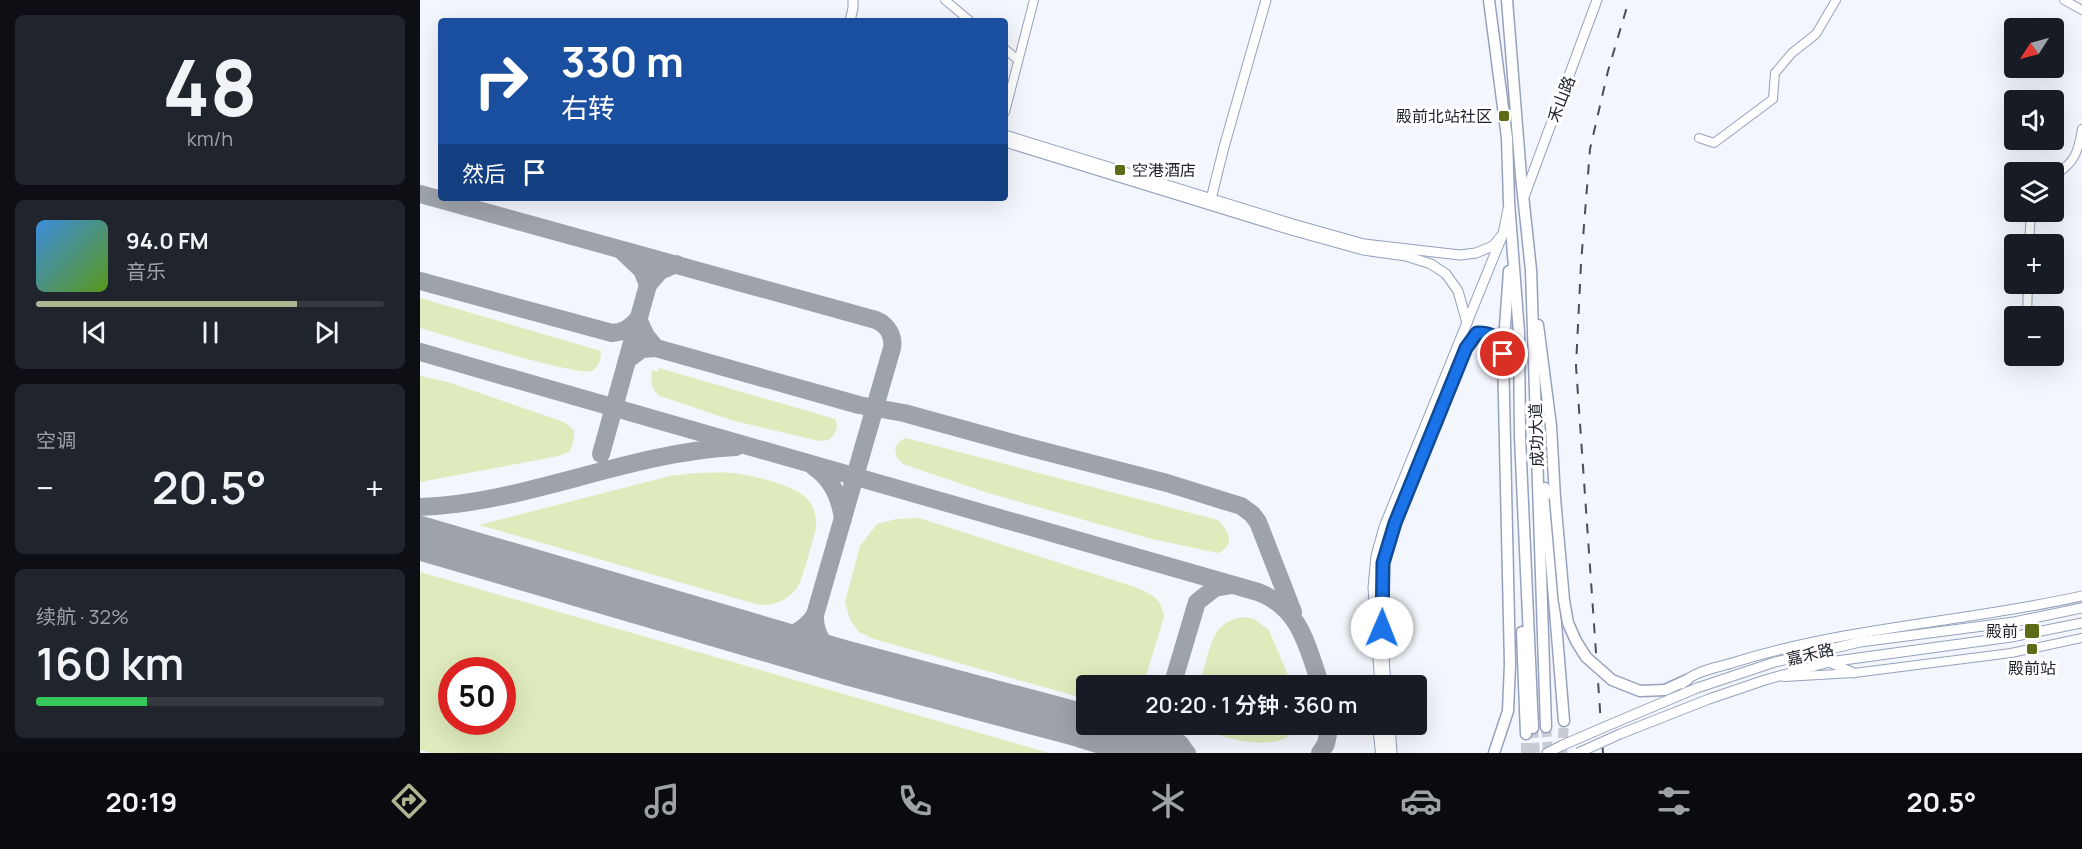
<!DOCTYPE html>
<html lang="zh">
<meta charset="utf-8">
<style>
:root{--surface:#171b24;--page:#20242c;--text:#f1f3f6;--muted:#9ea1a6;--line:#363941;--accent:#aeb691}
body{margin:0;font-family:Manrope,"Noto Sans SC",sans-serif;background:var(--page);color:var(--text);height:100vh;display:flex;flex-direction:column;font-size:22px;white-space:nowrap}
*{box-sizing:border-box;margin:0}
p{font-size:20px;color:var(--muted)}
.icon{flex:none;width:33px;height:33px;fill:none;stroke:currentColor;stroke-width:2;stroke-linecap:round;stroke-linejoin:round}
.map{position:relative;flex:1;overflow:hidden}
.details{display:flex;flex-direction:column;gap:15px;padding:15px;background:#0d0f14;width:420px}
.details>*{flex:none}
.hud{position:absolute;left:18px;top:18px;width:570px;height:183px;border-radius:6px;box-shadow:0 6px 24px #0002;background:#1a4fa0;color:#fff;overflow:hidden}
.needle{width:39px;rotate:234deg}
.controls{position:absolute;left:1584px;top:18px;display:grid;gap:12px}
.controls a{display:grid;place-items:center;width:60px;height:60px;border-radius:6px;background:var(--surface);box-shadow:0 6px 24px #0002;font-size:30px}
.speed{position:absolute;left:18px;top:657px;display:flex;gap:12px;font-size:30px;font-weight:700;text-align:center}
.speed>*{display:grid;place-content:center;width:78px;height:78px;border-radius:50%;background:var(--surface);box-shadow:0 6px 24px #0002;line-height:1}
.speed .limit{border:9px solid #d22;background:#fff;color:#111}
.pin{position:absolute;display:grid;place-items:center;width:51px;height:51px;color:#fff;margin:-26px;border:3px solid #fff;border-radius:50%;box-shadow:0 2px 6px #0007}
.me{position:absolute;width:66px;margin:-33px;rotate:1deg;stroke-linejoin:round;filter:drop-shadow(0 0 4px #0008)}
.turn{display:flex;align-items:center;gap:21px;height:126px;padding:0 24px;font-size:27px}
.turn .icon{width:78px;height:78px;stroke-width:2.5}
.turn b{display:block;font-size:42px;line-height:51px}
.then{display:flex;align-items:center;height:57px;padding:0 24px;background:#0003;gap:12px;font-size:22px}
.big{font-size:45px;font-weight:600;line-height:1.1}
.details .tile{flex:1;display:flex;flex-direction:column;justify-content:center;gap:9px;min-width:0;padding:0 21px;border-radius:9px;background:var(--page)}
.details .dial{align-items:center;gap:0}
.dial b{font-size:78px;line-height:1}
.song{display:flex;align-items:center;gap:18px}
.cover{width:72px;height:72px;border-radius:9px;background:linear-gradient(135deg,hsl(210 70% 55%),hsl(90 70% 35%))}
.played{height:6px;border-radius:3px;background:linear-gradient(90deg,var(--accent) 75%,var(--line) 75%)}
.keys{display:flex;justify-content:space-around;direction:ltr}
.heat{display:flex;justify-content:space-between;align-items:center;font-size:33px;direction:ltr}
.charge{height:9px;border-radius:4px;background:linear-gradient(90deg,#34c759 32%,var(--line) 0)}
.trip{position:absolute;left:656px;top:675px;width:351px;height:60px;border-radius:6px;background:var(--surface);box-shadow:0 6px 24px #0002;font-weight:600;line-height:60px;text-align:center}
.tab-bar{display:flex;height:96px;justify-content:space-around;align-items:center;background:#090b0e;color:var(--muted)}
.tab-bar .icon{width:42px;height:42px}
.tab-bar .active{color:var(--accent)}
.tab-bar b{font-size:27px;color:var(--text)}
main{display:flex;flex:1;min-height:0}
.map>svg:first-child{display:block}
.green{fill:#dfebbc;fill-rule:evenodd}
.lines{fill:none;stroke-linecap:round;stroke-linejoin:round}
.taxiway{stroke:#9ea2aa;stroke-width:18}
.runway{stroke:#9ea2aa;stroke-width:44}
.highway-tunnel{stroke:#c8cbd2;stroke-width:10;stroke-dasharray:10 5;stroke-linecap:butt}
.minor-casing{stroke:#95a1bd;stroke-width:10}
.major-casing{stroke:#95a1bd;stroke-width:11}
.highway-casing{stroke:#95a1bd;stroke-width:13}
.minor{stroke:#fff;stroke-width:8}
.major{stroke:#fff;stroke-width:9}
.highway{stroke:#fff;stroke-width:10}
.rail{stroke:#4a4e58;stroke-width:2;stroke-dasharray:10 10;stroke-linecap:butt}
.major-bridge-casing{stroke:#95a1bd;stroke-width:11;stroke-linecap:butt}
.highway-bridge-casing{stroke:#95a1bd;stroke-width:13;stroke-linecap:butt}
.major-bridge{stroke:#fff;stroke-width:9}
.highway-bridge{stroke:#fff;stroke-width:10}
.route-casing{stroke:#114b97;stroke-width:15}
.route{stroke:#1a73e8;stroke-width:10}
.poi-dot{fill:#5c6b15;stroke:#fff;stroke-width:2}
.labels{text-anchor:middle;stroke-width:6;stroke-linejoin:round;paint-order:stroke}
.street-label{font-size:16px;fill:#1d212c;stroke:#fff}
.poi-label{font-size:16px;fill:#1d212c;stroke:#fff;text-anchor:end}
</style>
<main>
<section class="details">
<div class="tile dial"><b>48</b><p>km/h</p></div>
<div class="tile">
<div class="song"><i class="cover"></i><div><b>94.0 FM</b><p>音乐</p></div></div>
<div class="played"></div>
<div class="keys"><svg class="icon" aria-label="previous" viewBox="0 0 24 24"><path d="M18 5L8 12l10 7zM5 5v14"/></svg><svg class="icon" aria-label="pause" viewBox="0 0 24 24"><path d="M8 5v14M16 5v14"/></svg><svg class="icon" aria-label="next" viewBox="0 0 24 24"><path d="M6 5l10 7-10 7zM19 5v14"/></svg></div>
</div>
<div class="tile"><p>空调</p>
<div class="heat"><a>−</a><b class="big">20.5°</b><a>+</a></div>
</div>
<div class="tile"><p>续航 · 32%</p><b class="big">160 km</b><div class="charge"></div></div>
</section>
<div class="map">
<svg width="1662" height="753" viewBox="0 0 1662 753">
<rect width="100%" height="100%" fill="#f3f6fc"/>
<g class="green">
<path d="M0 298 181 351C181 359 179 368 171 371 157 376 24 335 0 328Z"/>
<path d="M239 368 415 419C419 428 416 433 409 440L399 441 311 420 240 396C230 388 231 382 232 370L237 372Z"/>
<path d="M0 376 28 382 144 422 154 430V440L150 451 139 456 0 482Z"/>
<path d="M486 438 798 520C809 531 816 545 798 553L732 539 568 493 483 464 477 458 475 448 479 442Z"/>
<path d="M275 473C287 473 300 472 312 473 332 475 376 485 389 501 394 507 397 519 396 527 395 535 381 583 377 588 367 601 352 607 336 604L59 525 250 476Z"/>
<path d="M499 518 715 587C732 595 741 597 744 617L723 685 666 686V699L454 639 439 632 430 620 425 602 440 546 457 524 476 519Z"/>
<path d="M0 572 629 753H12L0 750ZM82 670V722H32V670Z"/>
<path d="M823 617 834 619 849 630 872 685H780C784 670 790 637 801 627 807 621 815 619 823 617Z"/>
<path d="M783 725H877C867 753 815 742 788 731Z"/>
</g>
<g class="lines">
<g class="taxiway">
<path d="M0 194 456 320C468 325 474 336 472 348L395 615"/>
<path d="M203 252 222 270 228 285 240 271 256 264"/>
<path d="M0 281 192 333C204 332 210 328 218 319L226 336 236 348"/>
<path d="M0 352 838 592C881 608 887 647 901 686"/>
<path d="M207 360 222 349 236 348 439 405 484 413 600 445 747 483 821 506 832 514 838 522 873 612"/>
<path d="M181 454 228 285"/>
<path d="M394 467C412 479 420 497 423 519"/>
<path d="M0 507C108 503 208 452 316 447"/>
<path d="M348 641C367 639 384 631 395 615 394 638 409 653 427 663"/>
<path d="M752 686 777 602 795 588 812 585"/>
<path d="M653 723C680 731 709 745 733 724"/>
<path d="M745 724 754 739 767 753"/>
<path d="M900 753 906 744 910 724"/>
</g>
<path class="runway" d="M0 538 427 663 653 723 751 753"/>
<g class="highway-tunnel">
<path d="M1126 727 1128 753"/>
<path d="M1113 728 1115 753"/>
<path d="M1106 753V734"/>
<path d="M1142 753 1144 721"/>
</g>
<defs>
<g id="minor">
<path d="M525 0 550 21"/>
<path d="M1644 0 1662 10"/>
<path d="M585 49 598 60"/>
<path d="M585 112 614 0"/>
<path d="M1279 138 1294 143 1353 99 1355 73 1372 53 1396 34 1416 0"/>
<path d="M1634 176C1655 162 1658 153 1662 129"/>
<path d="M1609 244 1611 212"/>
<path d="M1607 316 1608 284"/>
<path d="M1364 677 1434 673 1591 653 1662 638"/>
<path d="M957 724 960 753"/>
</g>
<g id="major">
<path d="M430 21 433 8V0"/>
<path d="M585 135 873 224 944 244 1040 255 1056 253 1073 246 1083 234"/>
<path d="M585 142 871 230 943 250 986 256 1011 264 1026 274 1038 291 1047 323"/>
<path d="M1104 197 1177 0"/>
<path d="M790 203 804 147 846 0"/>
<path d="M1409 662 1434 673"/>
<path d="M1262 684C1274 671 1296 668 1312 663 1426 627 1546 622 1662 596"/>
<path d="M960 686 953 588 956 556 964 527 1083 234 1088 209"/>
<path d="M966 686 962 628 963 563 975 523 1046 348C1056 331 1076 325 1082 349"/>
<path d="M1194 723 1277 688 1355 662 1440 642 1594 622 1662 608"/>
<path d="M963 724 965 753"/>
<path d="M970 724 972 753"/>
<path d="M1200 734 1289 699 1345 680 1409 662 1591 637 1662 623"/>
<path d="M1127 753 1143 745"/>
</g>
<g id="highway">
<path d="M1069 0 1087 138 1089 202 1099 333 1100 437 1113 728"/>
<path d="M1087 0 1101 176 1111 270 1126 727"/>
<path d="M1118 325 1131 426 1135 498"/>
<path d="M1125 488 1144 721"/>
<path d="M1102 632 1106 734"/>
<path d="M1245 690 1267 680"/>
<path d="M1074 753 1088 711 1090 664 1083 354 1089 271"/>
</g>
</defs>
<use href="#minor" class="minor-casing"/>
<use href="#major" class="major-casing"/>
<use href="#highway" class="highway-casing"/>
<use href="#minor" class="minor"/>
<use href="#major" class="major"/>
<use href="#highway" class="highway"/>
<path class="rail" d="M1183 753 1156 366 1161 264 1170 149 1188 71 1209 0"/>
<defs>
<g id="major-bridge">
<path d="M1143 745 1194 723"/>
<path d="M1158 753 1200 734"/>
</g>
<path id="highway-bridge" d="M1135 498 1144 600 1148 623 1156 641 1166 657 1192 680 1220 691 1245 690"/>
</defs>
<use href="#major-bridge" class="major-bridge-casing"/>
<use href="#highway-bridge" class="highway-bridge-casing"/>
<use href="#major-bridge" class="major-bridge"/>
<use href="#highway-bridge" class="highway-bridge"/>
</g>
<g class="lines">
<defs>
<path id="route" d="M962 628 963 563 975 523 1046 348 1057 333C1074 332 1079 339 1083 354"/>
</defs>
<use href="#route" class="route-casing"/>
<use href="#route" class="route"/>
</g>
<g class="poi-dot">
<rect x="1078" y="110" width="12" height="12" rx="3"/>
<rect x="694" y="164" width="12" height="12" rx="3"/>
<rect x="1604" y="623" width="16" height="16" rx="3"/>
<rect x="1606" y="643" width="12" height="12" rx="3"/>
</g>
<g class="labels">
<g class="street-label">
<text transform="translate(1141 99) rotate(-69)" y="6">禾山路</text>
<text transform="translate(1116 435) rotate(-92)" y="6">成功大道</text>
<text transform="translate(1390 654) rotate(-13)" y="6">嘉禾路</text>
</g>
<g class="poi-label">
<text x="1072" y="122">殿前北站社区</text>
<text x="712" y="176" text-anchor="start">空港酒店</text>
<text x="1598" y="637">殿前</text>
<text x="1612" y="674" text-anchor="middle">殿前站</text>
</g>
</g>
</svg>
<div class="controls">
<a><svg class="needle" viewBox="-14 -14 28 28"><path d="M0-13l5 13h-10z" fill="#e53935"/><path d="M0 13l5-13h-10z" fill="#9ea1a6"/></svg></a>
<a><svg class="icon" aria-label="sound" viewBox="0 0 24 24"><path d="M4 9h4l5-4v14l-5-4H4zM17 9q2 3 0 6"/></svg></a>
<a><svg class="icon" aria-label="layers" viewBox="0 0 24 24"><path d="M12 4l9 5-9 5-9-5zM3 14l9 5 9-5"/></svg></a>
<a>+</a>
<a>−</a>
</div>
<div class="speed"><div class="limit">50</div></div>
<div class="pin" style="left:1083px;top:354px;background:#d93025"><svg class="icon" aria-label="arrive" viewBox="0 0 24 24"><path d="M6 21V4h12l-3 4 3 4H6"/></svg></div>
<svg class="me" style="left:962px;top:628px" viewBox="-20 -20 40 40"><circle r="19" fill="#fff"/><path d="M0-13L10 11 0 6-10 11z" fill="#1a73e8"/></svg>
<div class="trip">20:20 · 1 分钟 · 360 m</div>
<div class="hud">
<div class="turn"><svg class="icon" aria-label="right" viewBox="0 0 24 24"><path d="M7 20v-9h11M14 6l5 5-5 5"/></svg><div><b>330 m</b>右转</div></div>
<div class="then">然后<svg class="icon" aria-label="arrive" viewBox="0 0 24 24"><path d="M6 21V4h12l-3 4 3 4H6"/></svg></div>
</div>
</div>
</main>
<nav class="tab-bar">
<b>20:19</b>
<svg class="icon active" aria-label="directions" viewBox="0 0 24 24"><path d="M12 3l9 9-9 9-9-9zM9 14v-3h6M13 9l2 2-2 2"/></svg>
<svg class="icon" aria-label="music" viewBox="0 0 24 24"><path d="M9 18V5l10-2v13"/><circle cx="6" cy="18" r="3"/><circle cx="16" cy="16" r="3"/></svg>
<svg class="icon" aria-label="phone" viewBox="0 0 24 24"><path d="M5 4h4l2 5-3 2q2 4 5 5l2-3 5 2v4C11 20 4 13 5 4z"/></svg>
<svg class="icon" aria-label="climate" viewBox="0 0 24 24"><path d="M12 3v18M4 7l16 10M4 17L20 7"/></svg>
<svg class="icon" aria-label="car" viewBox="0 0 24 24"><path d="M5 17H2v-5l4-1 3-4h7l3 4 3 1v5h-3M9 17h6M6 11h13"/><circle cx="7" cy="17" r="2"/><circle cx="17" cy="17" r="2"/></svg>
<svg class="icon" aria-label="filters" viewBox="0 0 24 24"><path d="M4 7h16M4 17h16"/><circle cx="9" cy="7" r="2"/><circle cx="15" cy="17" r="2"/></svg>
<b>20.5°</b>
</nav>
